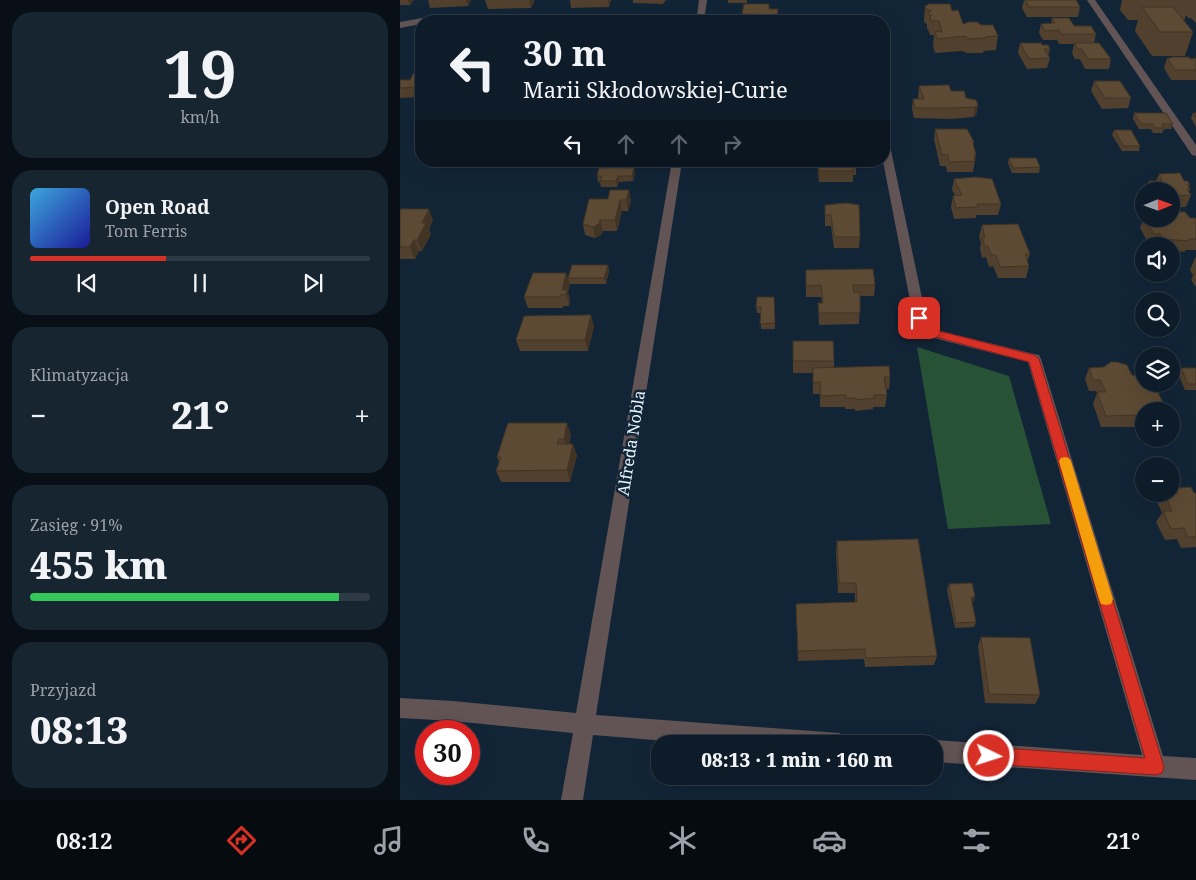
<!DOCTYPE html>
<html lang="pl">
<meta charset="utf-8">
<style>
:root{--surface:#0e1c29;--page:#172531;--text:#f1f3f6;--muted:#9ba1a8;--line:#2e3a46;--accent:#d93025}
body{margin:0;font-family:"Noto Serif",serif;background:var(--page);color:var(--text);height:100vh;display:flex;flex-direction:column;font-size:19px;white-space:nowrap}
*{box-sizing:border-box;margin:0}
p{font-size:16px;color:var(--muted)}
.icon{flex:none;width:28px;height:28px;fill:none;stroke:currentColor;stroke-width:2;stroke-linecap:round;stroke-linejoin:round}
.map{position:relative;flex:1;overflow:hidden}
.side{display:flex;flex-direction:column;gap:12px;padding:12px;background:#080f17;width:400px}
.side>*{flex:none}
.hud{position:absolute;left:15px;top:15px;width:475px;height:152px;border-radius:20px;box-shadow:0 5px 20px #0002,0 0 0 1px var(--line);background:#0e1c29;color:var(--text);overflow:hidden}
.needle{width:32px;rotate:89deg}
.fabs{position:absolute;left:735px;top:182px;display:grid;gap:10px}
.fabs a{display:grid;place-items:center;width:45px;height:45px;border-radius:50%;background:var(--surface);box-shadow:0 5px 20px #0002,0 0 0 1px var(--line);font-size:25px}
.speed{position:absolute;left:15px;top:720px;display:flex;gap:10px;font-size:25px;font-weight:700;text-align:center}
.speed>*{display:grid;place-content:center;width:65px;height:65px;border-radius:50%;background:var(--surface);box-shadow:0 5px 20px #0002,0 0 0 1px var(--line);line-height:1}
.speed .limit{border:8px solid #d22;background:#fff;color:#111}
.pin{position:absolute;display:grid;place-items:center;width:42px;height:42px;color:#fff;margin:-21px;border-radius:10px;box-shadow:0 2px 8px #0006}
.me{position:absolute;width:55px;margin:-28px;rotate:94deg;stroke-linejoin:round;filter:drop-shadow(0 0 4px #0008)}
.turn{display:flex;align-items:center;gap:18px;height:105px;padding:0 25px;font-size:22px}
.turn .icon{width:65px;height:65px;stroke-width:2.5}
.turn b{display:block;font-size:35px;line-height:42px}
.lanes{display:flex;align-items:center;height:48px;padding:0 25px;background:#0003;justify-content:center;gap:25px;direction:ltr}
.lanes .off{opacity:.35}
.big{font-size:38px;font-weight:800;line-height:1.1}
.side .tile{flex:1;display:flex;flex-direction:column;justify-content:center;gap:8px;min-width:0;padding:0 18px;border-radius:20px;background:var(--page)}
.side .dial{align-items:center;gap:0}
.dial b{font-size:65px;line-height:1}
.song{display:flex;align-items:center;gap:15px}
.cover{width:60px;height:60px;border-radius:8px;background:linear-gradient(135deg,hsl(200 70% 55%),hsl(240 70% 35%))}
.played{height:5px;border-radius:2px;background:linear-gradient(90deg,var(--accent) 40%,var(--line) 40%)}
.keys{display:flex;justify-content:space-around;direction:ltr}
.heat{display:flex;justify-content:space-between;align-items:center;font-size:28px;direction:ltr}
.charge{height:8px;border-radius:4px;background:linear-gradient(90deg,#34c759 91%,var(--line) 0)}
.trip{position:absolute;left:251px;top:735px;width:292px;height:50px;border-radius:20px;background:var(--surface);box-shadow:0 5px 20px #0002,0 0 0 1px var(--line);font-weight:800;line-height:50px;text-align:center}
.menu{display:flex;height:80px;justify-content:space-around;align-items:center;background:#060b10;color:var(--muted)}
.menu .icon{width:35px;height:35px}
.menu .selected{color:var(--accent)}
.menu b{font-size:22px;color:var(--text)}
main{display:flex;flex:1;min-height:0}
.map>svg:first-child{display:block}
.forest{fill:#275236}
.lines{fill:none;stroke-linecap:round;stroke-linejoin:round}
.minor{fill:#625455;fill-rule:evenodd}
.wall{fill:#50402d}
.shaded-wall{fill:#413424}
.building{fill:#5d4a34;stroke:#413424}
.route{fill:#d93025;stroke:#8d1f18}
.slow{fill:#f59e0b}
.labels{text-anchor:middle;stroke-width:5;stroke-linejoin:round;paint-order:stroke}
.street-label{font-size:16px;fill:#eaf4fe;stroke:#122537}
</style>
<main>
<section class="side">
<div class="tile dial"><b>19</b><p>km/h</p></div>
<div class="tile">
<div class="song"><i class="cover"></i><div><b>Open Road</b><p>Tom Ferris</p></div></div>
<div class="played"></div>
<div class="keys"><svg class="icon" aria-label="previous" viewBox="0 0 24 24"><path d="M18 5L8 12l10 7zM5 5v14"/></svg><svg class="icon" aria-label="pause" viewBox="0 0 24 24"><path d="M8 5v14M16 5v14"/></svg><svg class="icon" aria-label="next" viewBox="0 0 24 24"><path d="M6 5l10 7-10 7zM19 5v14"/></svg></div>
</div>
<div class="tile"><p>Klimatyzacja</p>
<div class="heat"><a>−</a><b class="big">21°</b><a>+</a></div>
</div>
<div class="tile"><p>Zasięg · 91%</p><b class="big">455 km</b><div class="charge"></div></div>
<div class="tile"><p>Przyjazd</p><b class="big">08:13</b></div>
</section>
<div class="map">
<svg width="796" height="800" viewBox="0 0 796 800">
<rect width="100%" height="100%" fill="#122537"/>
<path class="forest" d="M517 347 609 376 651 524 548 529Z"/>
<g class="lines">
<g class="minor">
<path d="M299 0H307L304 21H21V24L0 28V22L22 18 297 16Z"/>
<path d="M687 0H695L796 145V156L792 155Z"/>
<path d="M484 138 489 141 526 317 536 330 634 354 639 355 641 359 763 756 796 758V780L535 762V744H527L535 740 742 755 628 362 526 336 514 321 483 161Z"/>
<path d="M272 161H282L196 715 439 733 446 737 449 744H303L193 735 183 800H161L173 733 53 721 0 718V698L53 701 176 713Z"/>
</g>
</g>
<g class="wall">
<path d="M0 0H14L10 5H0Z"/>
<path d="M28 0H71L68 6 30 8Z"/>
<path d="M85 0H134V2L131 8 88 9Z"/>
<path d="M170 0H211L209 7 171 8Z"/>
<path d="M233 0H266L263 4 233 3Z"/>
<rect x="328" y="0" width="19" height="3"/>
<path d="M624 0H676L680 7 678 17H627L622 8Z"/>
<path d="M722 0H796V23L791 18H788L786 15 784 21 793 32 785 56H752L735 31 738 20H728L720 10Z"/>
<path d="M525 6 552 11 563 24 581 25 598 36 596 50 584 51 583 53H567L562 51 535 53 533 46 534 35H530L528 29H527V24L524 22Z"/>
<path d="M370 9H378V21H343L342 14Z"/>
<path d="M652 18 696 34 694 43 711 59 709 69H685L680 59H675L672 53 674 44H659L657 40H643L639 33 641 24H651Z"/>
<path d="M620 43 642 45 650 49 648 56 650 58 647 68 627 69 618 53Z"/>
<path d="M771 57 790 59 796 58V80H771L764 68 767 58H771Z"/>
<path d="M21 74V97L0 98V80H10Z"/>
<path d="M694 81 731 98 728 108 702 109 691 91Z"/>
<path d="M519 86 551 91 566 98 578 105 576 115 573 117 551 119 514 118 512 109 513 99H519L518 97Z"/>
<path d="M734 113 773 124 771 129H764L762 133H753L751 129H739L733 119Z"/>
<path d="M793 113H796V127L791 118Z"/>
<path d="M535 129 574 146 576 155 573 172H547L546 166H540L534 139Z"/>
<path d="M714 130 740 146 739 151H722L712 135Z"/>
<path d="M609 158 640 167 639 173H612L608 163Z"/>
<path d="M162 161H203L202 165H163Z"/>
<path d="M417 161H456V175H453V182H419Z"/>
<path d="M235 173 233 181 219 182 217 187H201L200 182H198L197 176Z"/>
<path d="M759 174 784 181 790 184 789 187 790 189 789 192 791 195 786 207H771V191H746L749 181H756Z"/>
<path d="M554 179 601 204 598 215H576V218L554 219 551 207 553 196 555 195 552 190Z"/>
<path d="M210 190 231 201 228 211H222L217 231H203L201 235 195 238 185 235 183 224 208 199Z"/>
<path d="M425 205 460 237 459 248H434L431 226H425Z"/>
<path d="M0 209 33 220 29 229 31 234 22 251H19L15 259H0Z"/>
<path d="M744 217V219L796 218V250H785V252L771 251V246H750L740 228Z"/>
<path d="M582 225 630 254 627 262 629 266 626 278H598L593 266 589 267 586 257 582 258 580 249 581 243 579 237Z"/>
<path d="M795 258H796V287L791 280 793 275 790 270Z"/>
<path d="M208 265 209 271 206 284H170L168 291 170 301 169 306H163V308H128L124 297 166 273 168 278Z"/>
<path d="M406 270 475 285 474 296H460L459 324 419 325 418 303H422L421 297H406Z"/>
<path d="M374 297 375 329H361V313H357L356 307Z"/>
<path d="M194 326 188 351H120L116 340Z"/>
<path d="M393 341 434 361V367L490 377 489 389H486L487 395 485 407H473V409L455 411V409H445V407H420V394H413V373H393Z"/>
<path d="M689 368 744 411V423H736L735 427H701L693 404 697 393 696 391H689L685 379Z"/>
<path d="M781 368H796V390H785L778 374Z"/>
<path d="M171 434 169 444 177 455 170 482H101L96 471 99 462 97 457Z"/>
<path d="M776 488 794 493H796V547L781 548 777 539 765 540 756 522 762 513 758 504 764 494H771L773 493Z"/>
<path d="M437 541 537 656 534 665 465 667 464 659 398 661 396 604 455 602V593H438L436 552Z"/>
<path d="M549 584 574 601 572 602 576 622 574 627 555 628 547 590Z"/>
<path d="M581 637 640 695 635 704 585 703 578 646Z"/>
</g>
<g class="shaded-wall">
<path d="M8 0H14L10 5Z"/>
<path d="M66 0H71L68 6Z"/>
<path d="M129 0H134V2L131 8Z"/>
<path d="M208 0H211L209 7Z"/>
<path d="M578 105 576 115 573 117 575 107Z"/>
<path d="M234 168 235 173 233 181 232 176Z"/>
<path d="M218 176 219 182 217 187 216 181Z"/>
<path d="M229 190 231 201 228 211 226 200Z"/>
<path d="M220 200 222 211 217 231 215 220Z"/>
<path d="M29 209 33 220 29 229 31 234 22 251 17 240 22 223Z"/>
<path d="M200 220 203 231 201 235 195 238 193 227Z"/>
<path d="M14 240 19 251 15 259 10 247Z"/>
<path d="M208 265 209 271 206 284 204 278Z"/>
<path d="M166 273 170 284 168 291 170 301 169 306 166 294 162 290Z"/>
<path d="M191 315 194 326 188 351 185 340Z"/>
<path d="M167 423 171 434 167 450 164 439Z"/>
<path d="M173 444 177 455 170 482 167 470Z"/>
<path d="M575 596 574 601 569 604 571 598Z"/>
</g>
<g class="building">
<path d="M625 0H676L680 7H629Z"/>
<path d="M344 4H369V9H378L377 15 342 14Z"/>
<path d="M529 4H550L552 11 558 10 563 24 569 22H577L581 25H593L598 36 585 37 586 38 570 39 565 36 537 39 535 31 542 32 539 21H531L530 17 532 15H529L528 11H532L526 9 525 6Z"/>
<path d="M742 7H773L793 32H760Z"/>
<path d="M652 18H669L674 26H691L696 34H661L659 30 645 31 641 24 655 23Z"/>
<path d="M620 43H641L642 45H648L650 49H644L650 58 629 59Z"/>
<path d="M674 43H699L711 59H688L682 49H678Z"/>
<path d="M771 57H789L790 59 796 58V70H775L767 58H772Z"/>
<path d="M13 74H21V87L0 88V80H10Z"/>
<path d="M694 81H720L731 98H705Z"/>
<path d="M547 85H549L551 91H564L566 98 576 100 578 105 575 107 553 108H515L513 99H524L519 86Z"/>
<path d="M734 113H766L773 124H762L764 128H755L753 124H741Z"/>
<path d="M793 113H796V118Z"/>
<path d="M535 129H567L574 142 573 143 576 155H574L575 161 549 162 548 155H542Z"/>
<path d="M714 130H731L740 146H724Z"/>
<path d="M609 158H636L640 167 613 168Z"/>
<path d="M418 161H456V164H452L453 171H419Z"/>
<path d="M199 168H234L232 176H218L216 181H200L202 176H197Z"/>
<path d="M780 173 784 181H787L790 184H787L790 189H787L791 195 772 196 771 191H769L768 189H754L749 181H762L759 174Z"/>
<path d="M575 177 592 179 601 204H577L578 207 556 208 553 196 562 195 554 179Z"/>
<path d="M210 190H229L226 200H220L215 220H200L199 224 193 227 183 224 189 199H208Z"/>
<path d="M446 203 459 205 460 237H434L431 215H425V205Z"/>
<path d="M0 209H29L22 223H26L17 240H14L10 247H0Z"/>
<path d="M771 211 785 212 790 218H796V239H788L789 241 763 239 760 234H754L745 219H771Z"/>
<path d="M618 224 630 254H625L629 266 600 267 596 255H591L588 246H585L582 238H585L582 225Z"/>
<path d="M172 265H208L204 278H168Z"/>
<path d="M473 269 475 285H453L454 293 460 292V313H419L418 303H423L421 285 406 286V270Z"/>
<path d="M133 273H166L162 290H167L166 294 160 295V297H124Z"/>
<path d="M357 297H374L375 323 360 324 361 307H356Z"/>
<path d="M191 315 185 340H116L124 316Z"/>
<path d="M393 341H433L434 361H393Z"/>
<path d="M711 362H717L727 365 731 374 737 377H744V384H754L767 411H744V412H739L740 415 706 416 697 392H706L700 380H693L689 368 704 367Z"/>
<path d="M489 366 490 377H484L487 395H474V398L456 400V398H446V395L421 396 420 382H413V368Z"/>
<path d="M781 368H796V384H788Z"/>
<path d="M108 423H167L164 439H159L157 444H173L167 470 96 471 101 457H97Z"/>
<path d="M791 487 794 493H796V537H788L784 528 771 529 763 511H772L765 494 778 493 776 488Z"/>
<path d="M518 539 537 656 466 658 465 649 398 651 396 604 457 602 456 583H439L437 541Z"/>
<path d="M572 583 575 596 571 598 576 622 556 623 549 584Z"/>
<path d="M581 637 630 638 640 695 589 694Z"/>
</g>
<path class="route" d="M519 314 523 315 535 330 634 355 639 359 764 767 762 773 756 775 589 764 583 761 581 756 583 750 589 747 745 758 629 362 528 335 514 318Z"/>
<path class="slow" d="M665 457 669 458 671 461 713 599 711 604 706 605 701 604 699 599 659 461 661 458Z"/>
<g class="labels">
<g class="street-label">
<text transform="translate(231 443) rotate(-81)" y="6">Alfreda Nobla</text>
</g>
</g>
</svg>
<div class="fabs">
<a><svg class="needle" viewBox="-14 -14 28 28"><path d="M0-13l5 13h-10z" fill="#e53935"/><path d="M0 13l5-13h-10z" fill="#9ba1a8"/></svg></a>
<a><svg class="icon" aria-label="sound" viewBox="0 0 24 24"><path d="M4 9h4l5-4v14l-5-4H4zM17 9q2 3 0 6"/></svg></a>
<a><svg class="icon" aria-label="search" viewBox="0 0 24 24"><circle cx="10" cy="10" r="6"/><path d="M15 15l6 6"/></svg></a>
<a><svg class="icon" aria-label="layers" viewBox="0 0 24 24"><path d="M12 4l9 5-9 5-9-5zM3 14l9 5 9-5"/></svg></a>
<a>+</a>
<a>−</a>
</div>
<div class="speed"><div class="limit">30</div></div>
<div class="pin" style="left:519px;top:318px;background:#d93025"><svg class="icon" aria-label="arrive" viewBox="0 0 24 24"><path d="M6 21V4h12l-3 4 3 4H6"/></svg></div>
<svg class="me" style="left:589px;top:756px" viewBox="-20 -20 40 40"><circle r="17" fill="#d93025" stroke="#fff" stroke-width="3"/><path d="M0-11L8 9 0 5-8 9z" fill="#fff"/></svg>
<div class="trip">08:13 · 1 min · 160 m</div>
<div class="hud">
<div class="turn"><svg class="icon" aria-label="left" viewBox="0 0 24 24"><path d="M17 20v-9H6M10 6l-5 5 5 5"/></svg><div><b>30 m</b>Marii Skłodowskiej-Curie</div></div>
<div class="lanes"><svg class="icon" aria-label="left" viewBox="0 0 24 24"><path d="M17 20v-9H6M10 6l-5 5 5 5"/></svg><svg class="icon off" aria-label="ahead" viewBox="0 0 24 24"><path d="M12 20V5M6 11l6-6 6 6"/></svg><svg class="icon off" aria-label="ahead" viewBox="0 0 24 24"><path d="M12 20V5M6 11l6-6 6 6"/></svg><svg class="icon off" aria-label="right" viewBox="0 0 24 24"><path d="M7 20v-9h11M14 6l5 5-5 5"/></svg></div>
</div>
</div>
</main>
<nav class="menu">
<b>08:12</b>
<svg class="icon selected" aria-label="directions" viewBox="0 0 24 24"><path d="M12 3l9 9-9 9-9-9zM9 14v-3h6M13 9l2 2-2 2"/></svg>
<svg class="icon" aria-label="music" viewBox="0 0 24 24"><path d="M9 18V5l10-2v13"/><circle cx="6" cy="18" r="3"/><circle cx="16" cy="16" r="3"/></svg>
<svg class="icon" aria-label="phone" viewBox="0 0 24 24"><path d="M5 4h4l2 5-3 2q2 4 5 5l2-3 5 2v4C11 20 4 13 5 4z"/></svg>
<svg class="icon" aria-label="climate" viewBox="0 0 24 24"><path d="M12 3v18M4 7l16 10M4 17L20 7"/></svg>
<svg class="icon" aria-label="car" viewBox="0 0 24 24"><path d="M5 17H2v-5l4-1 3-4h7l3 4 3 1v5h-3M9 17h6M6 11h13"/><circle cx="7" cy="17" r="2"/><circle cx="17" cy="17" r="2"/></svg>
<svg class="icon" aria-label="filters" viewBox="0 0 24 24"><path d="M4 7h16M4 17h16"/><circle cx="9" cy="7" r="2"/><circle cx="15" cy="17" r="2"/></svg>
<b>21°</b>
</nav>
